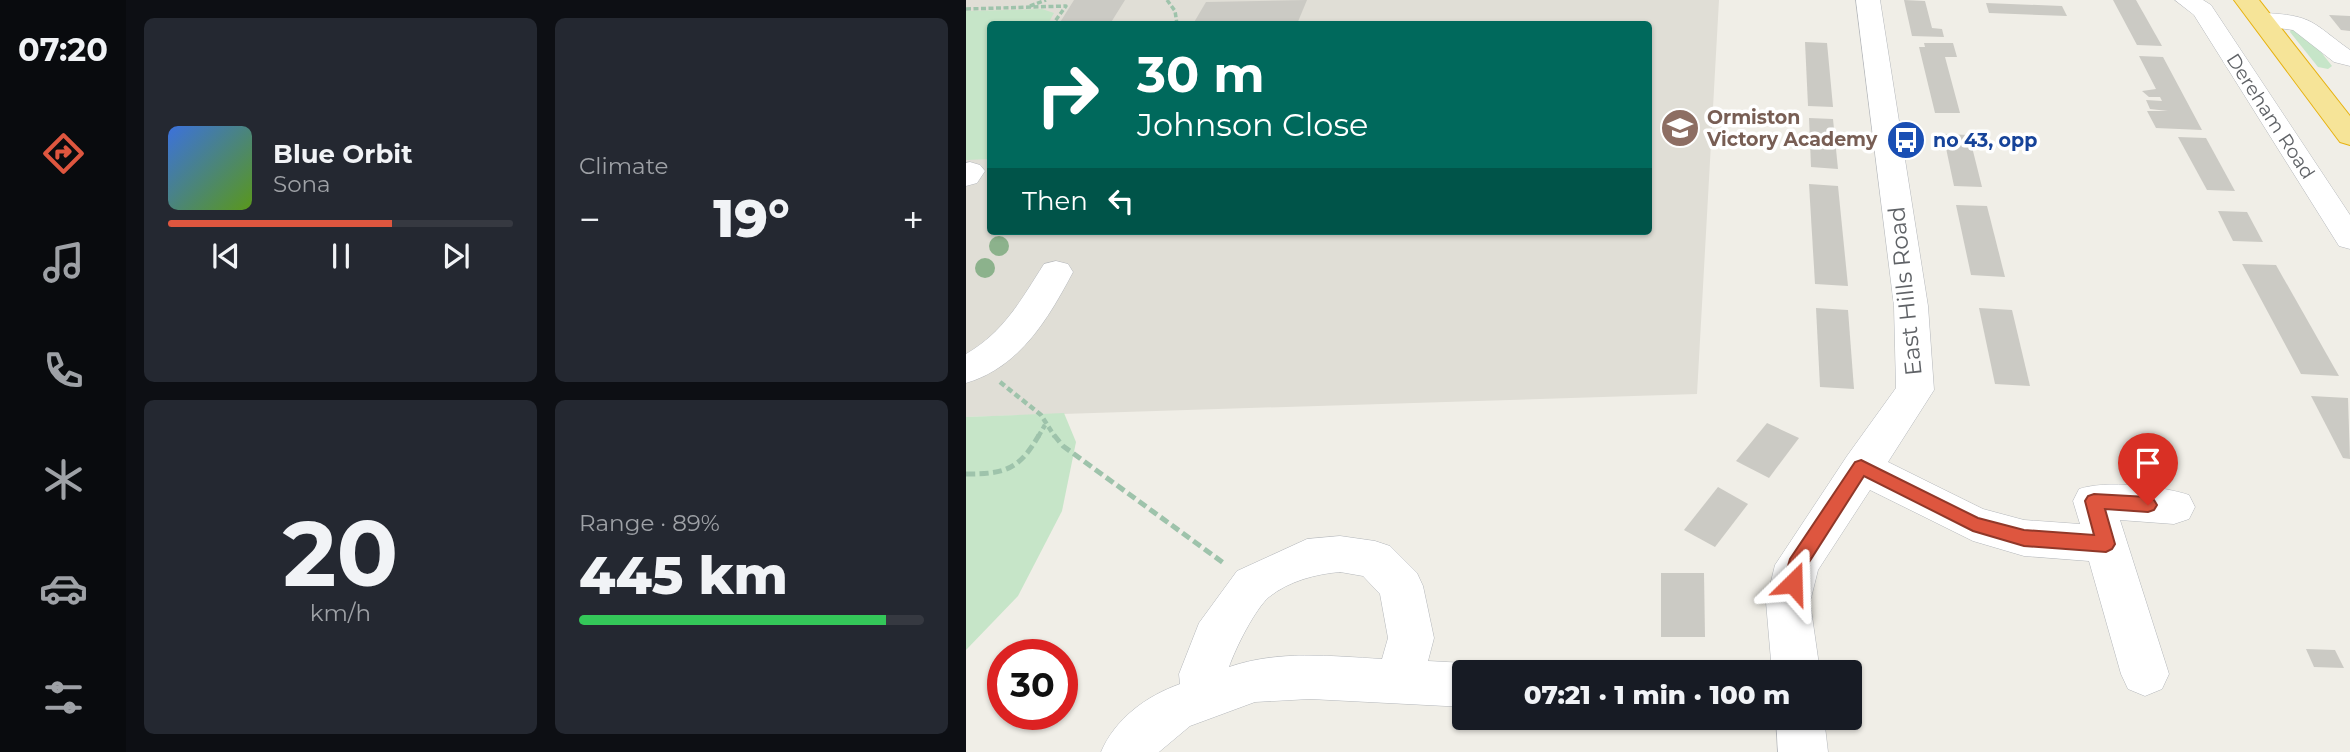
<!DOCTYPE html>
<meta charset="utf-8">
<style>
:root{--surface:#171b24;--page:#242831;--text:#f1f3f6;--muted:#9ea1a6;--line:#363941;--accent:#de563f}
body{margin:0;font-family:Montserrat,sans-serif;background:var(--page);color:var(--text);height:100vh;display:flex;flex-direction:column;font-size:26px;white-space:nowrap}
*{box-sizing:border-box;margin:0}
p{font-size:23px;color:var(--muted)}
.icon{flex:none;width:38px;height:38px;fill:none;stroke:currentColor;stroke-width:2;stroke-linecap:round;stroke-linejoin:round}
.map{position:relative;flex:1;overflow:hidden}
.panel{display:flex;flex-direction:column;gap:18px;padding:18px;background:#0d0f14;width:840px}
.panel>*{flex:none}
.banner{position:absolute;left:21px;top:21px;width:665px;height:214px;border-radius:7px;box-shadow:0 2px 5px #0004;background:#00695c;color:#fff;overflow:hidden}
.speed{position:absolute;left:21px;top:639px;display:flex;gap:14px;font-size:35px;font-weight:700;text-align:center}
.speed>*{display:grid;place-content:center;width:91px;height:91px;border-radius:50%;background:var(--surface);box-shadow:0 2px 5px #0004;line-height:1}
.speed .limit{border:10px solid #d22;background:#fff;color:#111}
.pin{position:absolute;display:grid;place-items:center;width:60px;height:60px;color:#fff;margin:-72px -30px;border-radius:50% 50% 50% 0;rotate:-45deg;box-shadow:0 0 7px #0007}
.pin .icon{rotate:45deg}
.me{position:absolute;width:77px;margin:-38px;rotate:22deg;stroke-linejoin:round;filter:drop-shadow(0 0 5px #0008)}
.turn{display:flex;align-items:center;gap:24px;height:147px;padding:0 35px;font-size:32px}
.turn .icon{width:91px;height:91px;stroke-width:2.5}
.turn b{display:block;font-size:49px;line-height:60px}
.then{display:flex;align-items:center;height:66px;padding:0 35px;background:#0003;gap:14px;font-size:26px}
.big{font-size:52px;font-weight:800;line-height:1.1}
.panel .tile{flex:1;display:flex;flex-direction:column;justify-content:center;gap:10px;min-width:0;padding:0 24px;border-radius:10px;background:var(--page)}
.panel .dial{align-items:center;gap:0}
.dial b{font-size:91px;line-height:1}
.song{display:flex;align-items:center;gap:21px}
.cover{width:84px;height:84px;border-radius:10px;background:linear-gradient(135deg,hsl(220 70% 55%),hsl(90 70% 35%))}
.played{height:7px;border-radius:4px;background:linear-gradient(90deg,var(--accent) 65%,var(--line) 65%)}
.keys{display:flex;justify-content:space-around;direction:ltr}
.heat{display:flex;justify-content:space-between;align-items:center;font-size:38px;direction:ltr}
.charge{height:10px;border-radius:5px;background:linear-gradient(90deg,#34c759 89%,var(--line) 0)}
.panel .tiles{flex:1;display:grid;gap:18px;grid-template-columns:repeat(2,1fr)}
.trip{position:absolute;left:486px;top:660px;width:410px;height:70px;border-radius:7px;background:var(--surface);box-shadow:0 2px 5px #0004;font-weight:800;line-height:70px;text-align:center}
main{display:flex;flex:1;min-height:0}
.dock{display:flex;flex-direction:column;width:126px;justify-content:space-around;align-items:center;background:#090b0e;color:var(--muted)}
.dock .icon{width:49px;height:49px}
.dock .active{color:var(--accent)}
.dock b{font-size:32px;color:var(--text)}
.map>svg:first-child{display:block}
.education{fill:#e0ded6;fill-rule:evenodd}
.green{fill:#c6e5c8}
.building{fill:#cbcac4}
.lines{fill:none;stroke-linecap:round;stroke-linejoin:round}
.minor-casing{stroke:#b4b7bb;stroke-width:1}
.highway-casing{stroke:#e7b210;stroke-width:2}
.path-far2{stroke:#9ec3ab;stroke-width:3.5;stroke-dasharray:5 2.5;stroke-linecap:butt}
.path-far1{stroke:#9ec3ab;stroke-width:4.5;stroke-dasharray:6 3.5;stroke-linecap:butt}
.path{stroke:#9ec3ab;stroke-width:5;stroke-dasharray:9 4.5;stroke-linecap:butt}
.minor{fill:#fff;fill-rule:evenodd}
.highway{fill:#f6e498;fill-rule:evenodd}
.tree{fill:#8cb28c}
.route{fill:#de563f;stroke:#903829;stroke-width:2}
.labels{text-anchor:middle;stroke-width:7;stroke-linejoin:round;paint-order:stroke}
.far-street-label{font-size:19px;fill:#5f6266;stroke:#fff}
.far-education-label{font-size:19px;font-weight:bold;fill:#785e54;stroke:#fff;text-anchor:start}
.far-transit-label{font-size:19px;font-weight:bold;fill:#164399;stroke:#fff;text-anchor:start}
.street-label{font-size:23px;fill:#5f6266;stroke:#fff}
</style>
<main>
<nav class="dock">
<b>07:20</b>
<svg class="icon active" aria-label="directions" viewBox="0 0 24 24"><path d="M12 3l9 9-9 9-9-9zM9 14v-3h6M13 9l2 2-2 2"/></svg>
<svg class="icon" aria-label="music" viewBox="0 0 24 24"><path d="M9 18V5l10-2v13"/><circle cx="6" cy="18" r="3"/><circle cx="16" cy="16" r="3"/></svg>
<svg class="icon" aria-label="phone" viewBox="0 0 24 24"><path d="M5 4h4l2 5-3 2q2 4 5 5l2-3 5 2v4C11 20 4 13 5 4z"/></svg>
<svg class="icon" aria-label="climate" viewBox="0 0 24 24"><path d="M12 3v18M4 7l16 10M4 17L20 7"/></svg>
<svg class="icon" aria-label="car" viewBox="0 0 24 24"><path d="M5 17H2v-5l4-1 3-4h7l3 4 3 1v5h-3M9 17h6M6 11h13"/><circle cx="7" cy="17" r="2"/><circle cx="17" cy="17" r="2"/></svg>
<svg class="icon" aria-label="filters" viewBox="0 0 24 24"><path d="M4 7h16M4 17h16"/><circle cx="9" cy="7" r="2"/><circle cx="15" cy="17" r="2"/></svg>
</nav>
<section class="panel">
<div class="tiles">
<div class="tile">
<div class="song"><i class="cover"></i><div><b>Blue Orbit</b><p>Sona</p></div></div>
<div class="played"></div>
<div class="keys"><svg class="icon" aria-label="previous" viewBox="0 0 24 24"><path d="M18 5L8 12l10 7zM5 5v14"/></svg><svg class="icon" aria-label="pause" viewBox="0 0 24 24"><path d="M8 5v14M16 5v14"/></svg><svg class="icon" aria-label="next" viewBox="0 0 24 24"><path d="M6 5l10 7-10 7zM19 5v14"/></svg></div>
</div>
<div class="tile"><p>Climate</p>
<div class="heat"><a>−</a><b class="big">19°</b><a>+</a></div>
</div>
<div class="tile dial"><b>20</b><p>km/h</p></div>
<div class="tile"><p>Range · 89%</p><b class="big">445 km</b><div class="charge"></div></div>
</div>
</section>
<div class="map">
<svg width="1384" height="752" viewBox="0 0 1384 752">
<rect width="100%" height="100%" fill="#f0eee7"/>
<path class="education" d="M0 0H753L731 394 0 417ZM24 24H682V231H24Z"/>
<g class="green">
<path d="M76 9 88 13 82 24H24V159L0 160V11Z"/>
<path d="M1325 29 1340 33 1366 66 1362 69 1352 67 1324 32Z"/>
<path d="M98 413 110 442 96 511 52 596 0 650V417Z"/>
</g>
<g class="building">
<path d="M108 0H159L144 24H93Z"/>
<path d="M341 0 331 24H227L240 2Z"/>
<path d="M938 0 959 1 966 28 976 29 978 37 946 36Z"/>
<path d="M1147 0H1170L1196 46 1171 45Z"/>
<path d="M1020 3 1096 6 1101 16 1023 13Z"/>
<path d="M1363 15 1384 16V31L1375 30Z"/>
<path d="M839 42 861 43 867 107 842 106Z"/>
<path d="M958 43H987L991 57H979L994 113H969L953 47H959Z"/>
<path d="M1173 56 1197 57 1236 130 1190 128 1181 111H1202L1184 109 1180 100 1196 101 1194 97H1183L1176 91 1190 89Z"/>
<path d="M843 118 867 119 872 169 845 167Z"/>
<path d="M977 134 1003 135 1016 187 988 186Z"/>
<path d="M1212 137 1240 138 1269 191 1241 190Z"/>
<path d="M843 184 872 186 882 286 849 284Z"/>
<path d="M990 205 1021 206 1039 277 1005 275Z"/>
<path d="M1252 211 1281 212 1297 242 1267 241Z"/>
<path d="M1276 264 1310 265 1373 376 1335 374Z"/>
<path d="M850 308 882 310 888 389 854 387Z"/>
<path d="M1013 308 1046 310 1064 386 1029 384Z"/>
<path d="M1345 396 1382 398 1384 459 1377 458Z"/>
<path d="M801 423 833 438 803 478 770 461Z"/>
<path d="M752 487 782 504 749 547 718 530Z"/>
<path d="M695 573H738L739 637H695Z"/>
<path d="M1340 649 1369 650 1378 668 1348 667Z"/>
</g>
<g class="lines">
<defs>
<g id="minor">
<path d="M890 0H914L962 306 968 390 922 462 1017 509 1058 520 1114 524 1107 501 1113 489C1140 480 1196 486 1223 495L1229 507 1223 519 1208 524 1154 520 1203 674 1196 689 1179 696 1162 689 1155 674 1123 561 1058 556 1007 541 904 490 852 570 844 602 854 672H806L800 602 809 565 881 456 930 388 928 306Z"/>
<path d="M1209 0H1237L1245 5 1384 215V249L1373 246 1228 15Z"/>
<path d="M1297 13C1348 15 1346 23 1384 50V66L1368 62 1327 30 1288 25 1285 20 1288 15Z"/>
<path d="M4 162 14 165 19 171 11 183 0 186V163Z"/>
<path d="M90 261 102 264 107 272C82 319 54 367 0 383V354C38 332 55 300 78 264Z"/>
<path d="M374 536 409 541 424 546 451 573 457 586 468 638 462 661 499 663 517 672H499V707L344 699 289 702 224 726 193 752H135C149 719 180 696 214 684L213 674 233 623 271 571 341 539ZM374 572 397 576 414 594 422 638 416 659C364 656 312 650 263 667 269 649 289 609 303 597 323 581 350 574 374 572Z"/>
<path d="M810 718H858L862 752H812Z"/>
</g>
<path id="highway" d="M1268 0H1293L1384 116V145L1374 142Z"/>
</defs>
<use href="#minor" class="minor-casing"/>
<use href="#highway" class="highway-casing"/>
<g class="path-far2">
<path d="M201 0 209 11 211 24"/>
<path d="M64 6 80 0"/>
<path d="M0 9 100 6 87 24"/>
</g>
<g class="path-far1">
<path d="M34 382 75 415 89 437"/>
<path d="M72 437 79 425"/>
</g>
<g class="path">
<path d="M88 435 97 446 259 564"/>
<path d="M0 474C39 474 53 470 73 435"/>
</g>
<use href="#minor" class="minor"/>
<use href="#highway" class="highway"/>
</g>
<g class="tree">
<circle cx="33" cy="246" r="10"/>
<circle cx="19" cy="268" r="10"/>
</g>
<path class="route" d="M895 460 1012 518 1058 530 1128 535 1119 501 1122 496 1128 494 1182 497 1188 500 1191 505 1188 510 1182 512 1139 509 1149 544 1146 549 1140 552 1058 546 1007 531 898 476 840 567 833 589 827 592 820 589 817 583 824 559 889 462Z"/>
<defs>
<symbol id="school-disc" viewBox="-11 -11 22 22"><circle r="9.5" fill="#8d6e63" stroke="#fff"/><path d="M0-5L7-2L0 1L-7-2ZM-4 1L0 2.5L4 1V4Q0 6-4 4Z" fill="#fff"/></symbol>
<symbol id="bus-disc" viewBox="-11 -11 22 22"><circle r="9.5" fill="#1a4fb4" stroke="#fff"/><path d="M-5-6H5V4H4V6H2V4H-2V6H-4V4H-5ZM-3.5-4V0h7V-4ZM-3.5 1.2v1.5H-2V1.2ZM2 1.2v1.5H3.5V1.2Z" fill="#fff"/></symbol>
</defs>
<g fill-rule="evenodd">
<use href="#school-disc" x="692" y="106" width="44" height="44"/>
<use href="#bus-disc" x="918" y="118" width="44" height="44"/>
</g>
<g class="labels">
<g class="far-street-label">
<text transform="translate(1305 116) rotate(57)" y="7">Dereham Road</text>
</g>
<g class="far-education-label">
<text x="741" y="124">Ormiston<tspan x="741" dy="22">Victory Academy</tspan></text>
</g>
<g class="far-transit-label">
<text x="967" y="147">no 43, opp</text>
</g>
<g class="street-label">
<text transform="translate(939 291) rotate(-96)" y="8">East Hills Road</text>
</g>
</g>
</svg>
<div class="speed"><div class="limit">30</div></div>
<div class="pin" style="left:1182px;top:505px;background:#d93025"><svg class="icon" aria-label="arrive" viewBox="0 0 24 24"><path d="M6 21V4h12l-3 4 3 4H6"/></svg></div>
<svg class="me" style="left:827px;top:583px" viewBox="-20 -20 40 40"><path d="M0-17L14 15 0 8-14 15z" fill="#de563f" stroke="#fff" stroke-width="4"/></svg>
<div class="trip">07:21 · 1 min · 100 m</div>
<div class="banner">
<div class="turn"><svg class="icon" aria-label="right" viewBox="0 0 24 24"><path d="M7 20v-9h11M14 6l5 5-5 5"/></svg><div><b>30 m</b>Johnson Close</div></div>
<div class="then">Then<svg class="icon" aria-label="left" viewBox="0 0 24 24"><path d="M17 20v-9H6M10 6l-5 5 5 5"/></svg></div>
</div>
</div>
</main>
